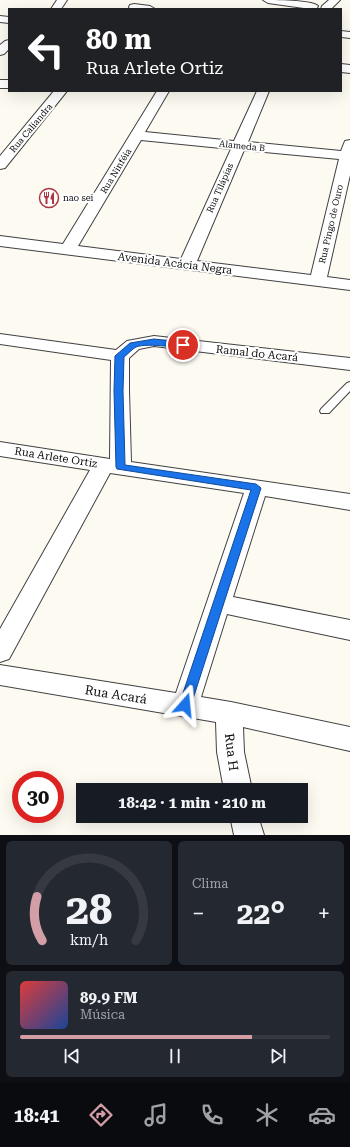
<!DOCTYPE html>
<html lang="pt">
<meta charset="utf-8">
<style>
:root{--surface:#171b24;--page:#242831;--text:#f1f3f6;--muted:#9ea1a6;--line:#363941;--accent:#d39ea5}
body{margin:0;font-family:"Roboto Serif",serif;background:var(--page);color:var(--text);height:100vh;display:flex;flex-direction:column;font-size:15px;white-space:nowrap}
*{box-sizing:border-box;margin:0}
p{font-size:13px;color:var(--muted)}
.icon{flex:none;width:22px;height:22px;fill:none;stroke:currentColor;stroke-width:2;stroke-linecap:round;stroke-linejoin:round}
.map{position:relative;height:835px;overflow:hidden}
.drawer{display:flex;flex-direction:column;gap:6px;padding:6px;background:#0d0f14;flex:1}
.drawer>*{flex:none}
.hud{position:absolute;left:8px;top:8px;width:334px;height:84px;border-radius:0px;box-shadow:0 4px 16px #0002;background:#202124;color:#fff;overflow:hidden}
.speed{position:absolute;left:12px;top:771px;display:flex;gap:8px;font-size:20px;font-weight:700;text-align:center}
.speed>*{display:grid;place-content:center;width:52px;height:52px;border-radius:50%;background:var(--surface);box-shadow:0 4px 16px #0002;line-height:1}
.speed .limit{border:6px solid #d22;background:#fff;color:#111}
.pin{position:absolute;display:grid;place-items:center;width:34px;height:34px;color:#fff;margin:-17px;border:2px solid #fff;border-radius:50%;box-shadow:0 1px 4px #0007}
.me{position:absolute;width:44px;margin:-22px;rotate:18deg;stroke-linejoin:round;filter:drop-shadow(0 0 3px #0008)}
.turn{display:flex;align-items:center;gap:14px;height:84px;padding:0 12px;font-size:18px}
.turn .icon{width:52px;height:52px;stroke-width:2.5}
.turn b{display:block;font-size:28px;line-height:34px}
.big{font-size:30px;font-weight:700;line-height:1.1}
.drawer .tile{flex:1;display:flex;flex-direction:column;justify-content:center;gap:6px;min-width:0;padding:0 14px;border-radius:6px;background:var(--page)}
.drawer .dial{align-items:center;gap:0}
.dial svg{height:104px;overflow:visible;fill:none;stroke:var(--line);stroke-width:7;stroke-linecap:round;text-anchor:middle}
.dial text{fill:var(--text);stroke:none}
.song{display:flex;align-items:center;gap:12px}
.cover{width:48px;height:48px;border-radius:6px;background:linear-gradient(135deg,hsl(0 70% 55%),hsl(220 70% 35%))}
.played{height:4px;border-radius:2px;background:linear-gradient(90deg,var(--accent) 75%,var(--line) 75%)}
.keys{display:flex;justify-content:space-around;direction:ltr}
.heat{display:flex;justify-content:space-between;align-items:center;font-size:22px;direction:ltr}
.drawer .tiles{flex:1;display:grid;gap:6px;grid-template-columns:1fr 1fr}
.tile:last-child{grid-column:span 2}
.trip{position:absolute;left:76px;top:783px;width:232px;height:40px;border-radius:0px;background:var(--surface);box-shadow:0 4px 16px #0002;font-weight:700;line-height:40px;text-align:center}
.tabs{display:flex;height:64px;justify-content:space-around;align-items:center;background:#090b0e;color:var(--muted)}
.tabs .icon{width:28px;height:28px}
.tabs .active{color:var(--accent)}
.tabs b{font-size:18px;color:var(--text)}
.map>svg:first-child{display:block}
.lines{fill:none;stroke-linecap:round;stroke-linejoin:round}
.lane-casing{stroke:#414141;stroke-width:2}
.street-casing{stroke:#414141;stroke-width:2}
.lane{fill:#fff;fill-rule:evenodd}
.street{fill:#fff;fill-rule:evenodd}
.route{fill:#1a73e8;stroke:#114b97}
.labels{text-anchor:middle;stroke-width:4;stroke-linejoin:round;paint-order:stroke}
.far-street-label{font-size:9px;fill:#0e0e0e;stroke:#fff}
.far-poi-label{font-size:9px;fill:#0e0e0e;stroke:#fff;text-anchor:start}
.street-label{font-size:11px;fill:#0e0e0e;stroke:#fff}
.near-street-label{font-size:13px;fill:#0e0e0e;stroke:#fff}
</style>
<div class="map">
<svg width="350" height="835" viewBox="0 0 350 835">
<rect width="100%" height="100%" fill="#fdfaf1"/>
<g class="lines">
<defs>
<path id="lane" d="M350 382V391L329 413H321L320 411 321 409 347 383Z"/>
<g id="street">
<path d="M57 0H67L61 9H51Z"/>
<path d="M263 0C274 0 312 0 318 6L317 8 311 9 268 3Z"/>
<path d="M329 0H340L331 9H321L322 6Z"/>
<path d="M134 4 150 6 155 9H130L129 7 130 5Z"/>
<path d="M0 16 9 17V23L0 22Z"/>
<path d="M341 31 350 32V38L341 37Z"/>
<path d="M9 40V49L4 54 0 55V45L5 41Z"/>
<path d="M341 64 350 65V73L341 72Z"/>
<rect x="0" y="80" width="9" height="8"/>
<path d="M54 91H67L5 168 0 169V156Z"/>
<path d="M157 91H169L145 132 234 141 257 91H269L248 142 341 151 345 141 350 140V175L327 277 350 280V290L0 246V236L63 244ZM141 140 231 149 181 259 78 246ZM244 150 339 159 311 275 197 261Z"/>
<path d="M0 334 116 350 127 341 154 336 350 358V370L154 346 139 349 129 358V391L131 462 350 494V510L265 496 233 597 350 620V640L227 614 201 697 231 702 350 727V751L243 727 244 752 252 790H224L217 752 216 722 0 685V665L176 693 244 493 110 473 9 659 0 662V629L90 470 0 456V442L110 459 111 360 0 344Z"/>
<path d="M230 816H258L264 835H234Z"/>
</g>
</defs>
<use href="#lane" class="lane-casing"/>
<use href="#street" class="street-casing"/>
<use href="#lane" class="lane"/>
<use href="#street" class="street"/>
</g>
<path class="route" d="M154 339 183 342 187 345C182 350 149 342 136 347 132 349 128 354 124 357L123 391 125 465 256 484 261 488 191 705 189 709 185 710 180 709 179 705 251 490 117 469 116 467 114 391 115 356 130 343Z"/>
<defs>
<symbol id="restaurant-ring" viewBox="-11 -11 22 22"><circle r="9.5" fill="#fff" stroke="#ae3642" stroke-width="1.5"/><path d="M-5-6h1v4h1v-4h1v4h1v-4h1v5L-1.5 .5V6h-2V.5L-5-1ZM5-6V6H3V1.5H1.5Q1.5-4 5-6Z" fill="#ae3642"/></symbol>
</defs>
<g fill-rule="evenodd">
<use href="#restaurant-ring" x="38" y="187" width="22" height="22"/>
</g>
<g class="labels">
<g class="far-street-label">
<text transform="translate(31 128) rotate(-50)" y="3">Rua Caliandra</text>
<text transform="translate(242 146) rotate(6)" y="3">Alameda B</text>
<text transform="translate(116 171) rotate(-59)" y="3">Rua Ninféia</text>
<text transform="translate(220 188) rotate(-66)" y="3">Rua Tilápias</text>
<text transform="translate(331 224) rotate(-77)" y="3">Rua Pingo de Ouro</text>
</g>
<g class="far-poi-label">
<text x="63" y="201">nao sei</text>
</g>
<g class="street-label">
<text transform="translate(175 263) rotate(7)" y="4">Avenida Acácia Negra</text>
<text transform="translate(257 353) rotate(6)" y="4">Ramal do Acará</text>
<text transform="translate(56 457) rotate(9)" y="4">Rua Arlete Ortiz</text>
</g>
<g class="near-street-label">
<text transform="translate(116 694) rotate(9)" y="5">Rua Acará</text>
<text transform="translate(232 752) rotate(83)" y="5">Rua H</text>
</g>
</g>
</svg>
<div class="speed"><div class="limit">30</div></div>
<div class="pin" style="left:183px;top:345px;background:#d93025"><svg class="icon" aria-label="arrive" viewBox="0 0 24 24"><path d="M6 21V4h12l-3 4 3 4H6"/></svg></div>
<svg class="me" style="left:185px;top:705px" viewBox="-20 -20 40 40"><path d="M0-17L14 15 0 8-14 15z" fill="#1a73e8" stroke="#fff" stroke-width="4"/></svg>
<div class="trip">18:42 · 1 min · 210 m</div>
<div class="hud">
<div class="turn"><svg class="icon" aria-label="left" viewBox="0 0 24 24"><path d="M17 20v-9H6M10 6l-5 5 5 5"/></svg><div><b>80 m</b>Rua Arlete Ortiz</div></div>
</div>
</div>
<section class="drawer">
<div class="tiles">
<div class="tile dial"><svg viewBox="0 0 100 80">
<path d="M14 69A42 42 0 1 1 86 69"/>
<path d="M14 69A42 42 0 0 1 10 35" stroke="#d39ea5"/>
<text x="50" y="56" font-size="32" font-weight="700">28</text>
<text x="50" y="72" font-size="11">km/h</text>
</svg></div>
<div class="tile"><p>Clima</p>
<div class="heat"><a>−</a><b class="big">22°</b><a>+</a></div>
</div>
<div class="tile">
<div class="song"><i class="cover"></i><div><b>89.9 FM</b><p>Música</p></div></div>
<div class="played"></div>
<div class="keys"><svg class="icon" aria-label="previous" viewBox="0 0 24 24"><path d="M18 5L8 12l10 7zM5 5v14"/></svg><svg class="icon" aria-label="pause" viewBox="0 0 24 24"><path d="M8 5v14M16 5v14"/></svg><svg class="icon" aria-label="next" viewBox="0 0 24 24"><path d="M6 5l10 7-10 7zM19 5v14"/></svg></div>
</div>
</div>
</section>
<nav class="tabs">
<b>18:41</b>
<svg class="icon active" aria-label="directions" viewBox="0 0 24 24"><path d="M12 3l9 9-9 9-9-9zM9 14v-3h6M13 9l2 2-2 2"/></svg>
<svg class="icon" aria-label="music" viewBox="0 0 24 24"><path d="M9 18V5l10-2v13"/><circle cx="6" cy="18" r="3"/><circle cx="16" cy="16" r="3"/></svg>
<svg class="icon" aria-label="phone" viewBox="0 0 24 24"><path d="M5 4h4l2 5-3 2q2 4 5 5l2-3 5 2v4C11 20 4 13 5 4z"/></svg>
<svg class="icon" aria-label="climate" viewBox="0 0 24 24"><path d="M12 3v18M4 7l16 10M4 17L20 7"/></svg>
<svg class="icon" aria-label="car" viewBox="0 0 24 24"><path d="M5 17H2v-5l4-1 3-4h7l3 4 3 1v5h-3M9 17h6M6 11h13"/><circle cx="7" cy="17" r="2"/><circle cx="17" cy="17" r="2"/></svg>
</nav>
